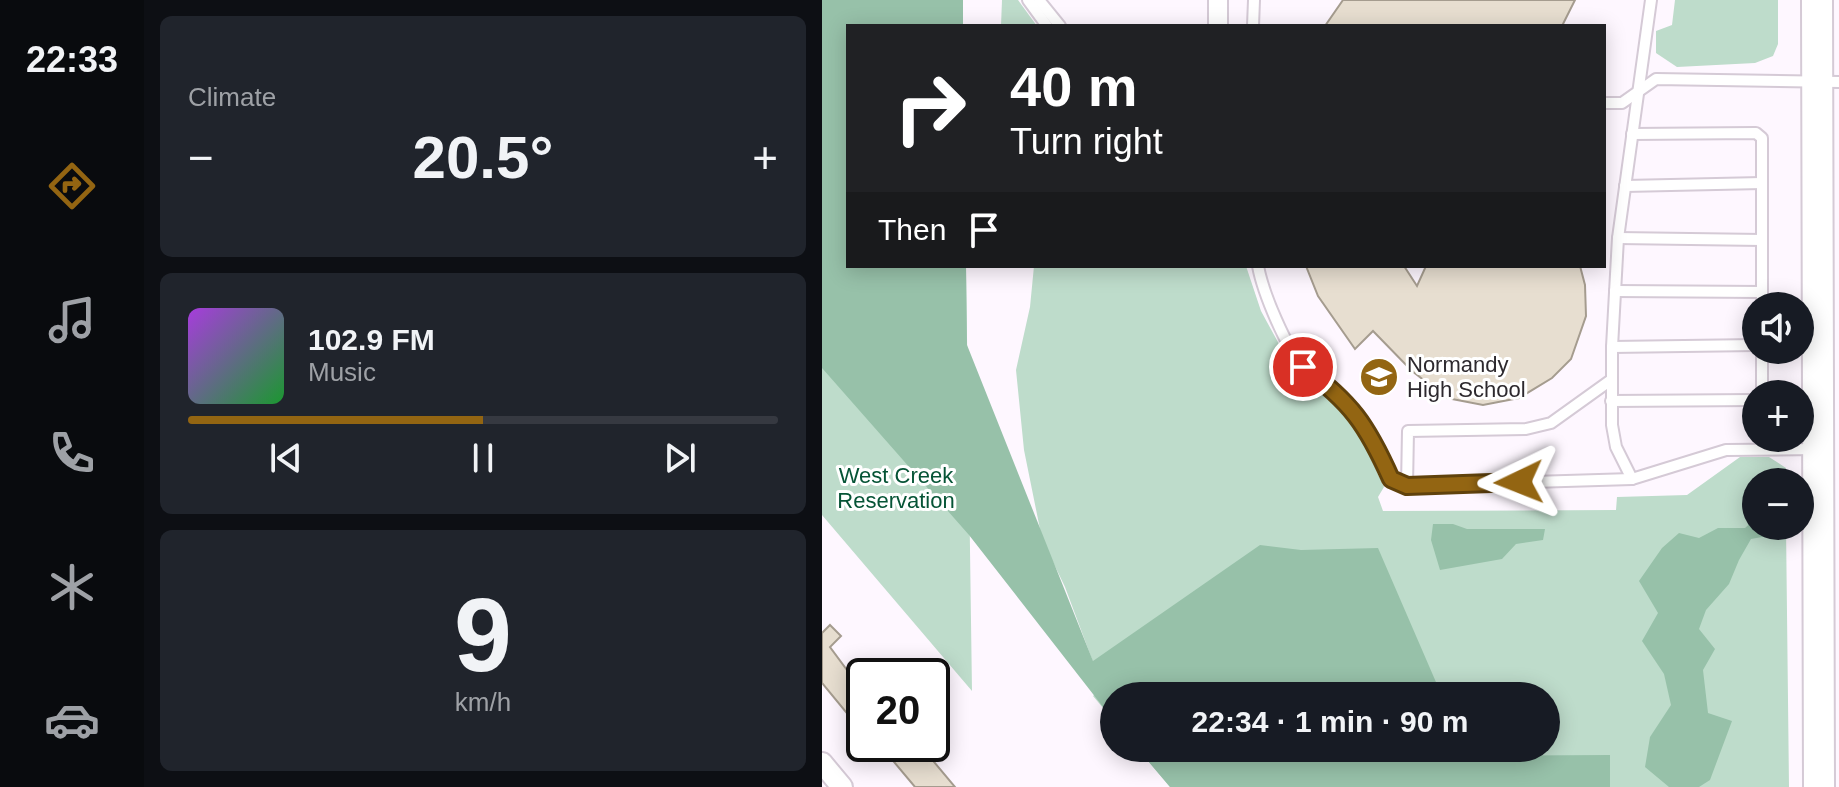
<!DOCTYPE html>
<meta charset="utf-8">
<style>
:root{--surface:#171b24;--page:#20242c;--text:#f1f3f6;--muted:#9ea1a6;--line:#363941;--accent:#936512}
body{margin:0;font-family:Arial,sans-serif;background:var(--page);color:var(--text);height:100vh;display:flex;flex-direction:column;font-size:30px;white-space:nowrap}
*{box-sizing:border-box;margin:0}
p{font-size:26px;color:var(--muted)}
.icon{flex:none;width:44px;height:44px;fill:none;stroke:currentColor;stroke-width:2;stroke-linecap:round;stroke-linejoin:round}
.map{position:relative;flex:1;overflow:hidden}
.drawer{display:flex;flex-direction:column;gap:16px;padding:16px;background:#0d0f14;width:678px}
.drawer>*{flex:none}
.banner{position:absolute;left:24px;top:24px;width:760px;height:244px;border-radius:0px;box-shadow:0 4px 20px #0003;background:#202124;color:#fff;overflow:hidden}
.fabs{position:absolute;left:920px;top:292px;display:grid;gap:16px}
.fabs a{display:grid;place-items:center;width:72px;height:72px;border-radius:50%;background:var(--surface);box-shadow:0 4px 20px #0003;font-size:40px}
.speed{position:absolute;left:24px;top:658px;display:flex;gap:16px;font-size:40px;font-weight:700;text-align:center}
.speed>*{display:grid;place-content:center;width:104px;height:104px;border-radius:50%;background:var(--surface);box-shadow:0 4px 20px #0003;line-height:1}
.speed .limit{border:4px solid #111;border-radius:12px;background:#fff;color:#111}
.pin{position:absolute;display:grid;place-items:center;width:68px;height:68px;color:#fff;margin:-34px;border:4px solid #fff;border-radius:50%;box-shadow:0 2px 8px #0007}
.me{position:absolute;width:88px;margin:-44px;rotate:268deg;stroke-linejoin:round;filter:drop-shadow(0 0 6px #0008)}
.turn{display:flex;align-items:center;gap:28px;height:168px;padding:0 32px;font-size:36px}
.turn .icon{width:104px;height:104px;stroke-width:2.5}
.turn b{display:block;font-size:56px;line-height:68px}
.then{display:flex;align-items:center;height:76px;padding:0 32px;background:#0003;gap:16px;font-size:30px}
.big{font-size:60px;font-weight:700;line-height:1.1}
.drawer .tile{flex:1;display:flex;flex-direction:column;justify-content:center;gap:12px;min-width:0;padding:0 28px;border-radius:12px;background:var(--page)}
.drawer .dial{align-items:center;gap:0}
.dial b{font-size:104px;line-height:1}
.song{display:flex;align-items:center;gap:24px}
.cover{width:96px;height:96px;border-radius:12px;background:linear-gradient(135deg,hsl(280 70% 55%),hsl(130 70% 35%))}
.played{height:8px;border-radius:4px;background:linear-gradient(90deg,var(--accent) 50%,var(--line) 50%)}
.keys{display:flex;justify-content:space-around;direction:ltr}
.heat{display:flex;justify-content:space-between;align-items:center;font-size:44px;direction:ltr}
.trip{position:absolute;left:278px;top:682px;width:460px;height:80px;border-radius:40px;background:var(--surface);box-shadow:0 4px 20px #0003;font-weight:700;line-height:80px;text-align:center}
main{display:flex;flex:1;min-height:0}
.tabs{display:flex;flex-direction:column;width:144px;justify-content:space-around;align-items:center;background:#090b0e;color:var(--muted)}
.tabs .icon{width:56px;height:56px}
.tabs .current{color:var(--accent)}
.tabs b{font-size:36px;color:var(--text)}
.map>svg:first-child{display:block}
.green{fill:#bedccb}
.forest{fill:#97c1a9}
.building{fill:#e7ded0;stroke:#a59c8f;stroke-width:2}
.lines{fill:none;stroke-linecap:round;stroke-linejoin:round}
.service-casing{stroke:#d5cad6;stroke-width:14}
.minor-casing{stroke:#d5cad6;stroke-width:24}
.secondary-casing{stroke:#d5cad6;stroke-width:34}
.service{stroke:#fff;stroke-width:10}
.minor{stroke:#fff;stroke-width:20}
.secondary{stroke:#fff;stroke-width:30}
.route-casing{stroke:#60420c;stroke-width:20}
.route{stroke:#936512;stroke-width:14}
.labels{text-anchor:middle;stroke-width:6;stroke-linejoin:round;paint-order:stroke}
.poi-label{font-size:22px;fill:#2d292e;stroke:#fff;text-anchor:start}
.park-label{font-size:22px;fill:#065436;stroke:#fff}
</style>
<main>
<nav class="tabs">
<b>22:33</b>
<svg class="icon current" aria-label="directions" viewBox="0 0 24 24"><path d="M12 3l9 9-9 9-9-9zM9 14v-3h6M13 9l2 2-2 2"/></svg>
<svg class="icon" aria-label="music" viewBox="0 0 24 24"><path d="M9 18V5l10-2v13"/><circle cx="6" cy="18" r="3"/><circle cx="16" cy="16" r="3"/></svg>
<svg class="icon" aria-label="phone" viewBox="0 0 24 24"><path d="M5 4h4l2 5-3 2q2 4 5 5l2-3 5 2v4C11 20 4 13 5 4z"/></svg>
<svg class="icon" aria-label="climate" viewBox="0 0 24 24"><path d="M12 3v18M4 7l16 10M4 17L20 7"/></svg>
<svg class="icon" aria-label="car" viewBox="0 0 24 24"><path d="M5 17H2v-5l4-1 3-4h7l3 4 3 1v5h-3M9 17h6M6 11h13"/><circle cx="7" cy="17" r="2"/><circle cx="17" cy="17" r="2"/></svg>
</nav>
<section class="drawer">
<div class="tile"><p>Climate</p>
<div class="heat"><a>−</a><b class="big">20.5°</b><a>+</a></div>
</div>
<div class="tile">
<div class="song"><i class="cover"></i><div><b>102.9 FM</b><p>Music</p></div></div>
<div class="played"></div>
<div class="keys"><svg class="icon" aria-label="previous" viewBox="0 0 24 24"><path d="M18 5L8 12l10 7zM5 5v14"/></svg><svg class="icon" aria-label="pause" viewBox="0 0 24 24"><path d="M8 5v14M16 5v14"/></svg><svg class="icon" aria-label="next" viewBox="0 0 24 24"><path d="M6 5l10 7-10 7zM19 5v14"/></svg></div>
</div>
<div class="tile dial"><b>9</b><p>km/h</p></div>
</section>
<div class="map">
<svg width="1017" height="787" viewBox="0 0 1017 787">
<rect width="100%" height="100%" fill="#fef7ff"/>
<g class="green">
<path d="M0 0H141V26H26V266H144L150 691 0 515Z"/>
<path d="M180 0H196L215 26H179Z"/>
<path d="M853 0H956V44L951 56 933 63 855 67 834 53V31L850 25Z"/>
<path d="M212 266H424L439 311 469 366 504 393 533 424 562 487 556 497 561 511 794 510 795 497 865 495 918 457H947L964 468V482H934V526H964L967 787H348L315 748H724V696H292V721L271 696 349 624 271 662 243 587 220 539 202 450 194 370 208 307Z"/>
</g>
<g class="forest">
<path d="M0 0H141V26H26V266H144L145 345 271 661 438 545 479 550 556 548 620 696H292V721L147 535 0 368Z"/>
<path d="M934 518V526H962V533L929 539 917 560 907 584 884 610 877 629 893 649 881 670 886 713 910 721 888 780 877 787H847L823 767 828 737 849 705 842 674 820 641 836 613 817 581 840 548 857 533 877 538 896 528H923Z"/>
<path d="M611 524H631L645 529H723L721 540 694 544 680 559 618 570 609 540Z"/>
<path d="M315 748H643L647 756 788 755V787H348Z"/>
</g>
<g class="building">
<path d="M521 0H753L740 26H503Z"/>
<path d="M484 266H582L595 286 604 266H758L763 285 764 316 749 359 730 378 697 398 661 405 625 398 590 371 551 331 533 349 496 296Z"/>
<path d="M8 625 19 636 8 647 42 693V734L0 683V633Z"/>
<path d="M57 744H97L133 787H93Z"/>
</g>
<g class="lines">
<defs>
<g id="service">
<path d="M206 0 225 26"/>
<path d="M217 0 238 26"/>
<path d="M392 0V26"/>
<path d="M400 0V26"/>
<path d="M431 26 432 0"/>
<path d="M782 103H800L834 79 1017 82"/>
<path d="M810 134 934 133 940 138V306"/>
<path d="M803 186 940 183"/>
<path d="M796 238 940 240"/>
<path d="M436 266C441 293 464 348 482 368 499 384 518 393 533 413 548 433 559 456 569 479L585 486 810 479 904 450 994 449"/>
<path d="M793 291 940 292"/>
<path d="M790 347 934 345"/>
<path d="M940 350V394"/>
<path d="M789 401 934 400"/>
<path d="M810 479 794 447 790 425V347L796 238 829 0"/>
<path d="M585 486 586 431 704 429 729 423 789 380"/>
</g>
<path id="minor" d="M0 763 20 787"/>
<path id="secondary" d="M995 0 997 787"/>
</defs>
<use href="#service" class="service-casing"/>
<use href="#minor" class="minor-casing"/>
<use href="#secondary" class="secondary-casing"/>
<use href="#service" class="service"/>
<use href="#minor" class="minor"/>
<use href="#secondary" class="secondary"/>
</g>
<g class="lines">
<defs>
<path id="route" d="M481 367C529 402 545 425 569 479L585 486 697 482"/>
</defs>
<use href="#route" class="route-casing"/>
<use href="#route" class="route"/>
</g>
<defs>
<symbol id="school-disc" viewBox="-11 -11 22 22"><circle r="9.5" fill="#936512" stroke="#fff"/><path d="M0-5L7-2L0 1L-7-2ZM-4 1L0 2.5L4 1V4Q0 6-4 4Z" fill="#fff"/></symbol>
</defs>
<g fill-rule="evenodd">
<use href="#school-disc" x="535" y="355" width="44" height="44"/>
</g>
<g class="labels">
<g class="poi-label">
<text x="585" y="372">Normandy<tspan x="585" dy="25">High School</tspan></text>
</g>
<g class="park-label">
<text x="74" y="483">West Creek<tspan x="74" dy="25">Reservation</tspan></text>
</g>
</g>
</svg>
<div class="fabs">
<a><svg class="icon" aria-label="sound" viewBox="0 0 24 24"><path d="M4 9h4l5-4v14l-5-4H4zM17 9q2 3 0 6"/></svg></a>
<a>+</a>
<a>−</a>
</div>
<div class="speed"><div class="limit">20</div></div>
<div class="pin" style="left:481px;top:367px;background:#d93025"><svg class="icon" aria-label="arrive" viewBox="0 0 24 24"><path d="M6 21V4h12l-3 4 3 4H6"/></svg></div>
<svg class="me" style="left:697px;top:482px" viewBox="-20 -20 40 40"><path d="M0-17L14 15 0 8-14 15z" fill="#936512" stroke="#fff" stroke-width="4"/></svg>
<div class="trip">22:34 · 1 min · 90 m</div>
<div class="banner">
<div class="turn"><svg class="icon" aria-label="right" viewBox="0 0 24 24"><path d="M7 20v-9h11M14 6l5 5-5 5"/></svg><div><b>40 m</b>Turn right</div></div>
<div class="then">Then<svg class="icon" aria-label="arrive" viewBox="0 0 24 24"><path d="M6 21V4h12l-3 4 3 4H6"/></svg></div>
</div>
</div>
</main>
